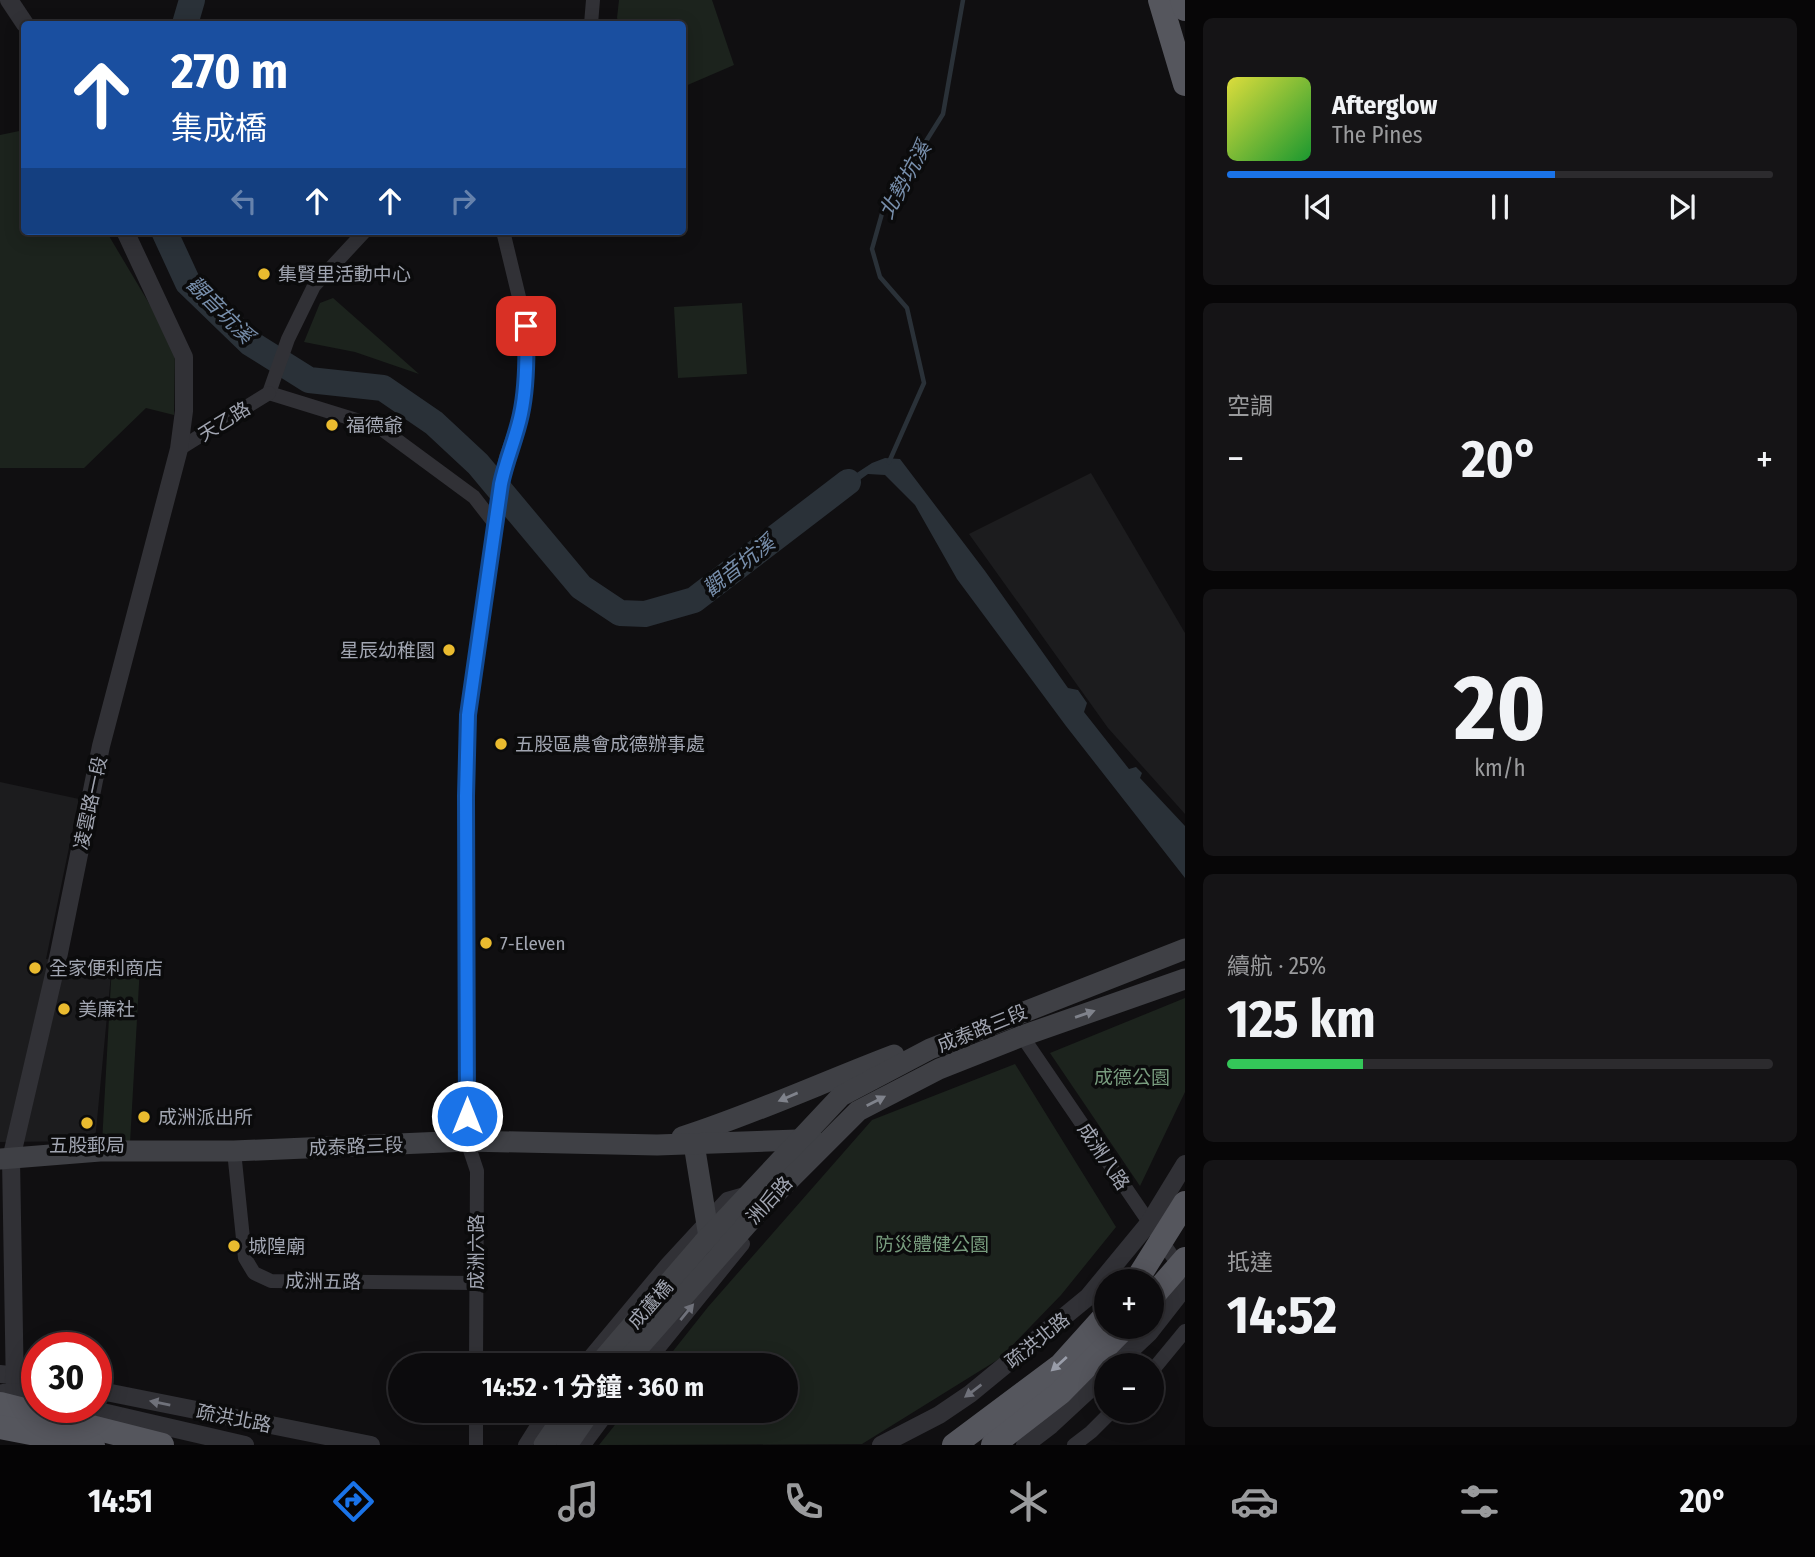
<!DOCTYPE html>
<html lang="zh-TW">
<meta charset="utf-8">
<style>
:root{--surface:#0c0b0d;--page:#151416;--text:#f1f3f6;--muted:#9a9b9d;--line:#2c2b2e;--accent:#1a73e8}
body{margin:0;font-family:"Fira Sans Condensed","Noto Sans TC",sans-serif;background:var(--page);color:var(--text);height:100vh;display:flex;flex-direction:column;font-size:26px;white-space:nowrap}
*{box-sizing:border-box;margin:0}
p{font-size:23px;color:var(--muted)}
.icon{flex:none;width:38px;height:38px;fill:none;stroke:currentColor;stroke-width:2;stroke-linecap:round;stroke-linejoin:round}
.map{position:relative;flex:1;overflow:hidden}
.details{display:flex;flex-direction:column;gap:18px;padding:18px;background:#070607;width:630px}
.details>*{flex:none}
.hud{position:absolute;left:21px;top:21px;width:665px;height:214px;border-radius:7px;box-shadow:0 4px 18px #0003,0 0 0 2px var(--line);background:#1a4fa0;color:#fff;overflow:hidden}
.controls{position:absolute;left:1094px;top:1269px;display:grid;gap:14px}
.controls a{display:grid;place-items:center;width:70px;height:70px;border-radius:50%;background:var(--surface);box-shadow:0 4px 18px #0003,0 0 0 2px var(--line);font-size:35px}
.speed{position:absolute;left:21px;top:1332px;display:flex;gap:14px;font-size:35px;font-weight:700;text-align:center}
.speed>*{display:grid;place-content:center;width:91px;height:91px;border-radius:50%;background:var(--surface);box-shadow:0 4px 18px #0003,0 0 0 2px var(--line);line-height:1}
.speed .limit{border:10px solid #d22;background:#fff;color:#111}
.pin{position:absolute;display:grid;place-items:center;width:60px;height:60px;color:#fff;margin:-30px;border-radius:14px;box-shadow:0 4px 10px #0006}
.me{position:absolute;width:77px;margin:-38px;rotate:0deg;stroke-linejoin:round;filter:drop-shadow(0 0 5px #0008)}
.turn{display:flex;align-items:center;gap:24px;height:147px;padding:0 35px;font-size:32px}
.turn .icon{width:91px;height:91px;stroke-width:2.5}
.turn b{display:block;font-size:49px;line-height:60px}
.lanes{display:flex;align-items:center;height:66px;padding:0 35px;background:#0003;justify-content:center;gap:35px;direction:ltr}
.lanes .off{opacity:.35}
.big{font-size:52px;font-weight:700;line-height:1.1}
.details .tile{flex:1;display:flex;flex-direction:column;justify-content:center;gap:10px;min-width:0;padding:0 24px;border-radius:10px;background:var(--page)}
.details .dial{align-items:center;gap:0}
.dial b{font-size:91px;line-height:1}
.song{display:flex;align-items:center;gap:21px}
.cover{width:84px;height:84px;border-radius:10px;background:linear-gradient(135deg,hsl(60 70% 55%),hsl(130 70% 35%))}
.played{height:7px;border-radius:4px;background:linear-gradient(90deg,var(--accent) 60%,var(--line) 60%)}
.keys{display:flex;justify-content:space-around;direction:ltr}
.heat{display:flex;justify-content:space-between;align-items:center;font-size:38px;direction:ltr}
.charge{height:10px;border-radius:5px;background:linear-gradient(90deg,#34c759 25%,var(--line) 0)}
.trip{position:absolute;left:388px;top:1353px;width:410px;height:70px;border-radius:35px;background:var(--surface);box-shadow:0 4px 18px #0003,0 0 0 2px var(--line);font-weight:700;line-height:70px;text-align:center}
.dock{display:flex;height:112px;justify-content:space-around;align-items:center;background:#050405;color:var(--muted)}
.dock .icon{width:49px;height:49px}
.dock .active{color:var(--accent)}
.dock b{font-size:32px;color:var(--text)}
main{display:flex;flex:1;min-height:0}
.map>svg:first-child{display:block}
.built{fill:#1c1c1e}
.green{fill:#1c231d}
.water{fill:#2a3138}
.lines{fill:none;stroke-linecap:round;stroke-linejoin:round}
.stream{stroke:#2a3138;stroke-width:4.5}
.river{stroke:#2a3138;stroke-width:26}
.minor{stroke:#313136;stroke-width:14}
.tertiary{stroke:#313136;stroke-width:18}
.secondary{stroke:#3f4045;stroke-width:21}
.trunk{stroke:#55565d;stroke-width:24}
.trunk-bridge{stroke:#55565d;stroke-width:24}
.oneway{fill:#7f828b}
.oneway2{fill:#6f717a}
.oneway3{fill:#999da9}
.route-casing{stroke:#114b97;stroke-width:18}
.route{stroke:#1a73e8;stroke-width:12}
.poi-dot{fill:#eabb2f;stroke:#0b0b0c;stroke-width:2.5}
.labels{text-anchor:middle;stroke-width:7;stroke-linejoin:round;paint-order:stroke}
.poi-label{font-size:19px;fill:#a1a5b1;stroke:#0b0b0c;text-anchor:start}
.street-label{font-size:19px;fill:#a1a5b1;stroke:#0b0b0c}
.park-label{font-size:19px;fill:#789c7e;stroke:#0b0b0c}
.water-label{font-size:21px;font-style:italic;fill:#788fac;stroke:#0b0b0c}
</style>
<main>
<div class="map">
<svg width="1185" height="1445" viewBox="0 0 1185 1445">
<rect width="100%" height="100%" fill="#100f11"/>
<g class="built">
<path d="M1091 473 1185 633V814L1108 728 969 534Z"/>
<path d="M0 782 79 799 46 959 112 964 95 1141 0 1142Z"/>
</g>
<g class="green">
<path d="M619 0H712L734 65 683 87 682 24H620L617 18Z"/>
<path d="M24 130V231H106L175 347 174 415 146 408 84 468H0V135Z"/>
<path d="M333 298 419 374 355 352 304 342 320 303Z"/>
<path d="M742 303 747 374 678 378 674 307Z"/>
<path d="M112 964 140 966 130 1143H102Z"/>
<path d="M1185 998V1092L1140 1186 1050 1053Z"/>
<path d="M1015 1064 1116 1227 1061 1295 999 1359 862 1444 599 1445 626 1411 786 1410V1365H662L708 1307 872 1120Z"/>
</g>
<path class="water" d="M885 458 900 459 985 571 1068 688 1078 690 1087 703 1084 712 1129 769 1136 767 1142 773 1140 778 1185 826V878L1066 726 957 579 915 505 885 475 868 474 824 506 814 501 872 463Z"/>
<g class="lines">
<path class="stream" d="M889 462 924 383 907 308 880 277 872 249 883 210 943 114 963 0"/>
<g class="river">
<path d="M185 24 192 0"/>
<path d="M164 231 188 283 250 343 309 380 383 388 434 423 478 464 581 587 620 613 645 614 694 600 848 482"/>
</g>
<g class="minor">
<path d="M591 24 593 0"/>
<path d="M269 393 379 427 474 497 495 524"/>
<path d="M269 393 288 339 314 286 365 231"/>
<path d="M179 449 269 393"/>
<path d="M1022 1036 1181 1269"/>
<path d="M234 1151 245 1258 254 1273 271 1281 476 1283"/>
<path d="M476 1365 477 1171 467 1141 466 796 468 715 501 484 506 457 521 415 527 367 526 326 503 231"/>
<path d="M583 1365 667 1264 727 1199 748 1193"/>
<path d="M645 1365 743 1244"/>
<path d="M1152 1371 1185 1331"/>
<path d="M476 1445V1410"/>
<path d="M525 1445 547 1410"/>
<path d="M584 1445 610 1410"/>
<path d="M1074 1445 1091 1432 1113 1410"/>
</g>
<g class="tertiary">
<path d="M9 0 25 24"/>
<path d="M1115 1365 1149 1333 1185 1287"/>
<path d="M0 1374 37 1378"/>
<path d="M96 1390 371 1445"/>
<path d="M15 1392 11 1159 59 953 101 746 179 449 184 411V357L125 231"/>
<path d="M3 1393 15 1392 37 1397"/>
<path d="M81 1407 245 1445"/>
<path d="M881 1445 939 1415 970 1394 1088 1297 1149 1223 1185 1164"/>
<path d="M1025 1445 1051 1425 1106 1374"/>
</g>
<g class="secondary">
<path d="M682 1137C754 1114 823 1082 894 1055"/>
<path d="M694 1144 709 1237"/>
<path d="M0 1159 100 1151H234L467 1141 657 1145 797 1140 823 1144"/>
<path d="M598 1365 703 1243 841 1096 930 1049 1185 949"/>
<path d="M623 1365 764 1205 858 1111 939 1069 1022 1036 1185 979"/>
<path d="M544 1445 568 1410"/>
<path d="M567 1445 591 1410"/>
</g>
<g class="trunk">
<path d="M1160 0 1185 84"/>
<path d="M1182 0 1185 9"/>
<path d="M0 1404 162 1445"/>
<path d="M0 1427 93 1445"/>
<path d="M954 1445 1061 1365 1106 1315"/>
<path d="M993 1445 1060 1393 1126 1326"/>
</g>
<g class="trunk-bridge">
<path d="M1136 1281 1185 1203"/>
<path d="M1152 1297 1185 1259"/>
</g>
</g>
<defs><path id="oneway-solid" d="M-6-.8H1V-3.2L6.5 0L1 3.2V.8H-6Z" transform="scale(1.75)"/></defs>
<g class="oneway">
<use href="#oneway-solid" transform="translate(1085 1014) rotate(-19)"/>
<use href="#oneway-solid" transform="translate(788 1097) rotate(157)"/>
<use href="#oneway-solid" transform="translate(876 1101) rotate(-27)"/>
</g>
<g class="oneway2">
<use href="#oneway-solid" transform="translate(687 1312) rotate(-51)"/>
<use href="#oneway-solid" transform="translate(973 1391) rotate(143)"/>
<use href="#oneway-solid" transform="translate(160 1403) rotate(-169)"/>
</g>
<use class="oneway3" href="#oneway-solid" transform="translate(1059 1364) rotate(138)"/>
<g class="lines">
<defs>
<path id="route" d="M467 1116 466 796 468 715 501 484C506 460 516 438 521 414 527 386 527 355 526 326"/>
</defs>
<use href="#route" class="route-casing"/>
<use href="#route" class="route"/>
</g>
<g class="poi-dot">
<circle cx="264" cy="274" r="7"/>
<circle cx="332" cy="425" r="7"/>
<circle cx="449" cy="650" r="7"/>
<circle cx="501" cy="744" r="7"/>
<circle cx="486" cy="943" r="7"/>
<circle cx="35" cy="968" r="7"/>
<circle cx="64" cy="1009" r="7"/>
<circle cx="144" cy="1117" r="7"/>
<circle cx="87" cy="1123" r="7"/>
<circle cx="234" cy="1246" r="7"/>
</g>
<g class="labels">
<g class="poi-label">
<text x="278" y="281">集賢里活動中心</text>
<text x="346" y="432">福德爺</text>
<text x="435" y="657" text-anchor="end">星辰幼稚園</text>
<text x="515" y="751">五股區農會成德辦事處</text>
<text x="500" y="950">7-Eleven</text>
<text x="49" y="975">全家便利商店</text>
<text x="78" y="1016">美廉社</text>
<text x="158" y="1124">成洲派出所</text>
<text x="87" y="1152" text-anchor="middle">五股郵局</text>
<text x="248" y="1253">城隍廟</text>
</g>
<g class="street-label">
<text transform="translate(224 421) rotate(-32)" y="7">天乙路</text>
<text transform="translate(90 803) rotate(-78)" y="7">凌雲路一段</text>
<text transform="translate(982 1028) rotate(-22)" y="7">成泰路三段</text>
<text transform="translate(356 1146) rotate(-2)" y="7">成泰路三段</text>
<text transform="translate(1104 1156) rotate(56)" y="7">成洲八路</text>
<text transform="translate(769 1200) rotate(-47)" y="7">洲后路</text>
<text transform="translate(476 1252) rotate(-90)" y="7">成洲六路</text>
<text transform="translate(323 1281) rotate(1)" y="7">成洲五路</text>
<text transform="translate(650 1304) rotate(-49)" y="7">成蘆橋</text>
<text transform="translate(1037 1340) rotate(-39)" y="7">疏洪北路</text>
<text transform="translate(234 1418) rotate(11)" y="7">疏洪北路</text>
</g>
<g class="park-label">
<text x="1132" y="1084">成德公園</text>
<text x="932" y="1251">防災體健公園</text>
</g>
<g class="water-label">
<text transform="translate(905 180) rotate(-61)" y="7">北勢坑溪</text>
<text transform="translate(220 310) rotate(45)" y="7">觀音坑溪</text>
<text transform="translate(739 566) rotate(-38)" y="7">觀音坑溪</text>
</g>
</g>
</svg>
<div class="controls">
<a>+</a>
<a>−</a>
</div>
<div class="speed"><div class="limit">30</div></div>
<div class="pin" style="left:526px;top:326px;background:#d93025"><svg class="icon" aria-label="arrive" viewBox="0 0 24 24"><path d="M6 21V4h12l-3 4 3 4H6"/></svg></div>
<svg class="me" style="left:467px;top:1116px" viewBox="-20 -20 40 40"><circle r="17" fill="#1a73e8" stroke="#fff" stroke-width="3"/><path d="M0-11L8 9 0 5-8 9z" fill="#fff"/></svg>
<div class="trip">14:52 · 1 分鐘 · 360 m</div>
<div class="hud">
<div class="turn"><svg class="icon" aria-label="ahead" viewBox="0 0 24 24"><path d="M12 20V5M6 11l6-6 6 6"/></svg><div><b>270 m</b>集成橋</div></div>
<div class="lanes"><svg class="icon off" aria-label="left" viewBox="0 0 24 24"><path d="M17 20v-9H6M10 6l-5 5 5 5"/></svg><svg class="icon" aria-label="ahead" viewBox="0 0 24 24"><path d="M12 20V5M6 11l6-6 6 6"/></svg><svg class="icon" aria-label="ahead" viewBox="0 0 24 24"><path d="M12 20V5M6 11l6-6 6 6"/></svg><svg class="icon off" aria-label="right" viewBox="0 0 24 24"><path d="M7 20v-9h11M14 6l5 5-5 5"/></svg></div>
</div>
</div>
<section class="details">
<div class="tile">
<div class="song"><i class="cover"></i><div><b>Afterglow</b><p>The Pines</p></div></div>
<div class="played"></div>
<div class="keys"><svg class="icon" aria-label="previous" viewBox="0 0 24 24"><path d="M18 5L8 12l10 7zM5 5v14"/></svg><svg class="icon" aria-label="pause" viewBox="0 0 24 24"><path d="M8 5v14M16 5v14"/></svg><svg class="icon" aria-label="next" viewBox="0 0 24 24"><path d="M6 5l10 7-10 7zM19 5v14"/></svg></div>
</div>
<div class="tile"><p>空調</p>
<div class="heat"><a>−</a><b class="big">20°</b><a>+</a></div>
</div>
<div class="tile dial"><b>20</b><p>km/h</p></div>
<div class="tile"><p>續航 · 25%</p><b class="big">125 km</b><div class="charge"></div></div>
<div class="tile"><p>抵達</p><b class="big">14:52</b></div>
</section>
</main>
<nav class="dock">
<b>14:51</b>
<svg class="icon active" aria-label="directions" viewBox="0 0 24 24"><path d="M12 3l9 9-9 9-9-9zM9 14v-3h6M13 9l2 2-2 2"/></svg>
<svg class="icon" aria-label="music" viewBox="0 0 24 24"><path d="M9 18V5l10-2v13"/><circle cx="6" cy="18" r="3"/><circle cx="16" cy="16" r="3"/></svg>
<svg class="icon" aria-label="phone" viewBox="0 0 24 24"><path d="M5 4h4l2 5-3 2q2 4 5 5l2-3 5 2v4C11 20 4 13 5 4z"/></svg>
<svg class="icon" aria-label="climate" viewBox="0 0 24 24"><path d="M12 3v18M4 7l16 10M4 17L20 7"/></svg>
<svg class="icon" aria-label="car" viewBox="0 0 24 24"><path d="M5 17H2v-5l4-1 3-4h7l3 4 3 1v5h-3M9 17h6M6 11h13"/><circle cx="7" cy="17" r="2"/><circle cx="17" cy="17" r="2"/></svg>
<svg class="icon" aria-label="filters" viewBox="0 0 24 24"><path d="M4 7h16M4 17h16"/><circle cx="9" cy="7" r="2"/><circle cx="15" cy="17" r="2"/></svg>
<b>20°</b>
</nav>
